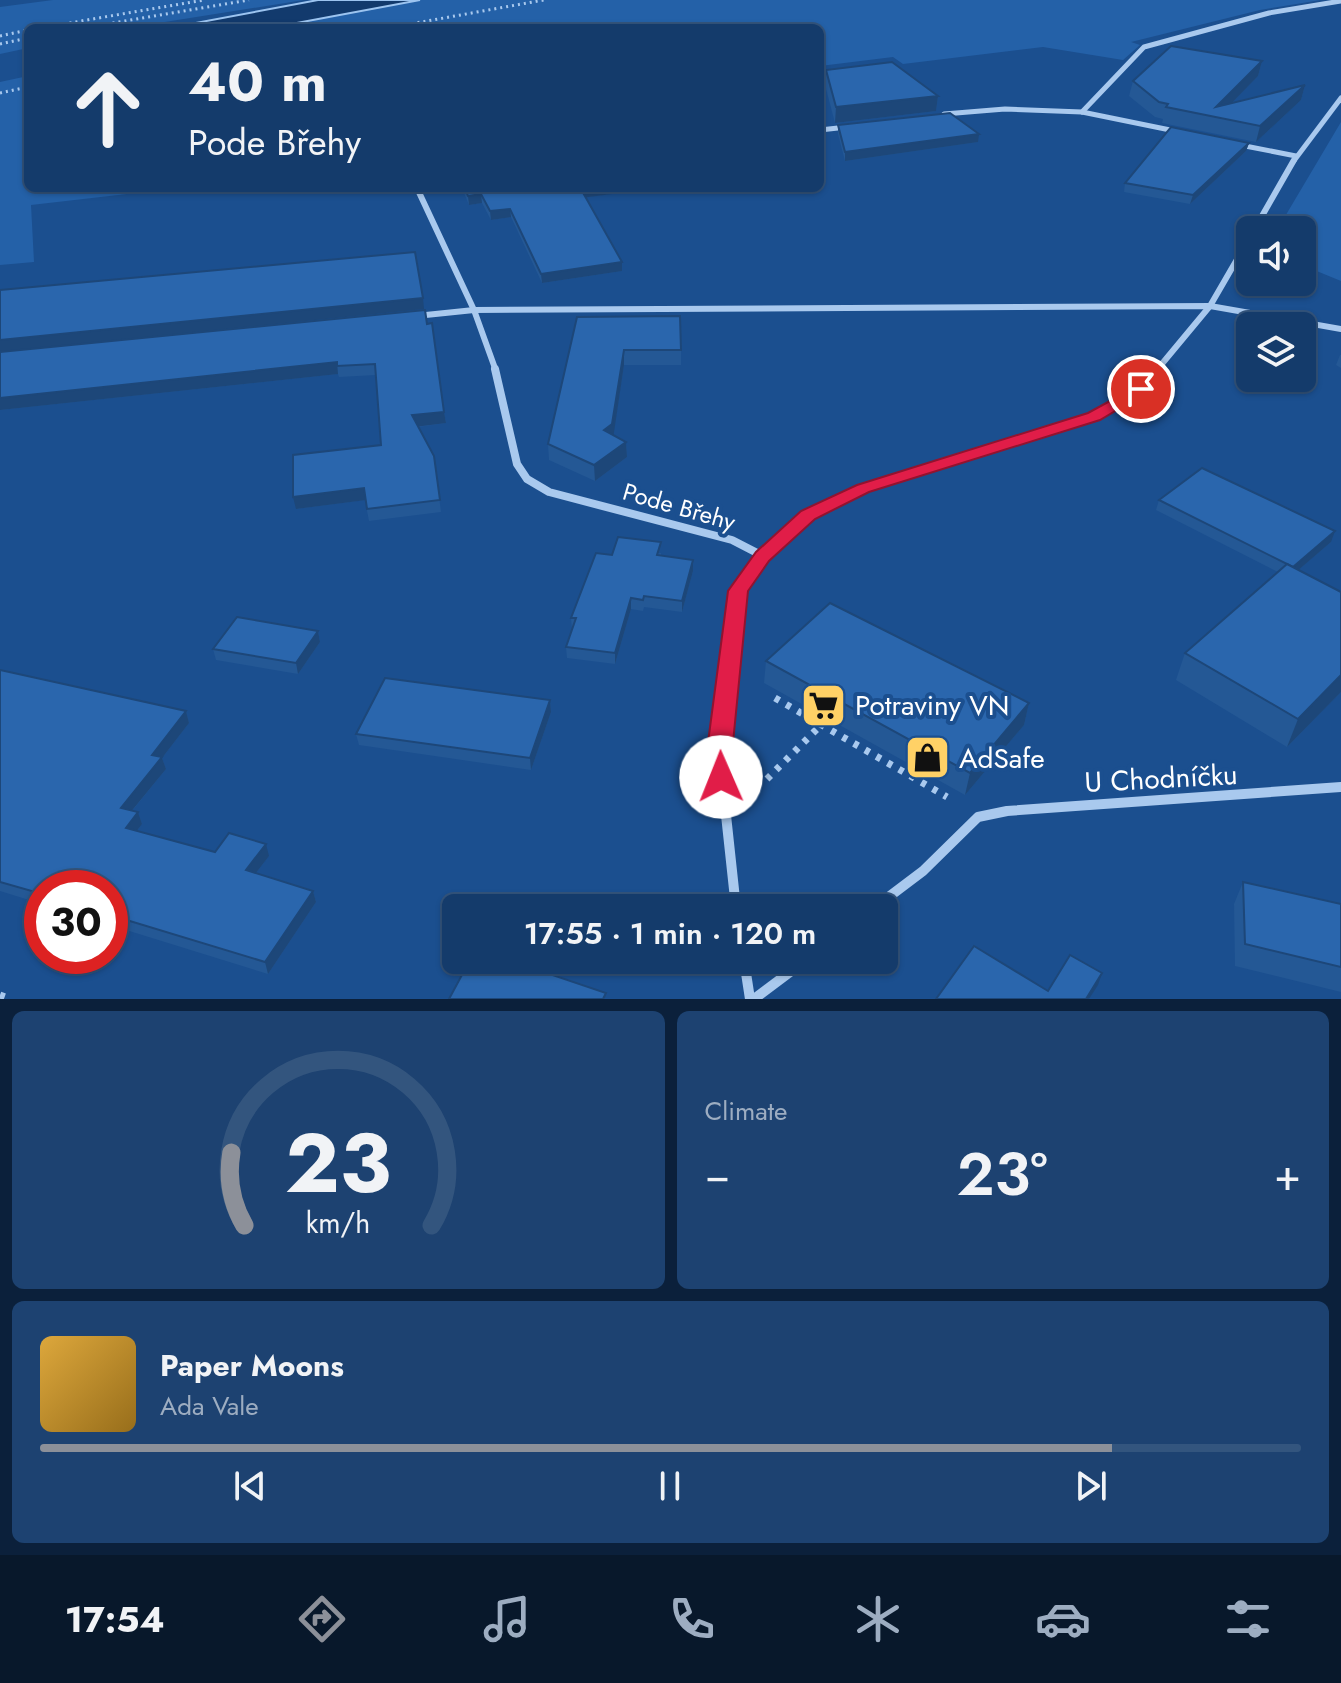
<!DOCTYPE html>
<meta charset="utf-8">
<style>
:root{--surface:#143b6b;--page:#1d4271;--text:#f1f3f6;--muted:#9dadc1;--line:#33557e;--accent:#8c9099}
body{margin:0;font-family:Jost,sans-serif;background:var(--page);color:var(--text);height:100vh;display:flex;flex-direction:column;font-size:30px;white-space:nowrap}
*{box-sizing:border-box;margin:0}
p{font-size:26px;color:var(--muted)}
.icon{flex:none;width:44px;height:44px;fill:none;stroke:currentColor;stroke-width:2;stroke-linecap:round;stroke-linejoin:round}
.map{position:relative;height:999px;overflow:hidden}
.sheet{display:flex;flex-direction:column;gap:12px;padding:12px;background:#0b203b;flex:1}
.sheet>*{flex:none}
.banner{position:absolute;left:24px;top:24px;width:800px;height:168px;border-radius:12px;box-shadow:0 2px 6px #0004,0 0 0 2px var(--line);background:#143b6b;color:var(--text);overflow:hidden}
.buttons{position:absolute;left:1236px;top:216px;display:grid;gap:16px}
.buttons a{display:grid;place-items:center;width:80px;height:80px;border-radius:12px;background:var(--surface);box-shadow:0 2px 6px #0004,0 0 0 2px var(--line);font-size:40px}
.speed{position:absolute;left:24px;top:870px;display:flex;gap:16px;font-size:40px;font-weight:700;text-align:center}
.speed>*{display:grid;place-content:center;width:104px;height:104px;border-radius:50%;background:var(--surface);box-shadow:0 2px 6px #0004,0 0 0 2px var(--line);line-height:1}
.speed .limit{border:12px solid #d22;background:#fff;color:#111}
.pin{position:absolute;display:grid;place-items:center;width:68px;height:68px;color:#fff;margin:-34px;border:4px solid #fff;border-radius:50%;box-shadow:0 2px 8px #0007}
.me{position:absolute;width:88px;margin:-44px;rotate:359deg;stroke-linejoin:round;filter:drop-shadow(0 0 6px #0008)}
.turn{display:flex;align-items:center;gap:28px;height:168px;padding:0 32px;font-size:36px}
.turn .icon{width:104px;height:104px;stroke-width:2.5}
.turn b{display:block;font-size:56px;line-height:68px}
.big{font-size:60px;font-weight:600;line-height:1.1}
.sheet .card{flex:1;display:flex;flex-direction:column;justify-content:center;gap:12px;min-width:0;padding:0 28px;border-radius:12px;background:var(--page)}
.sheet .dial{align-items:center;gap:0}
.dial svg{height:208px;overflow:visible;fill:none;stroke:var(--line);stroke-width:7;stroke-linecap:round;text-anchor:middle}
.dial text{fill:var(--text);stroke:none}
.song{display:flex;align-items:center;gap:24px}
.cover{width:96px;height:96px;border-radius:12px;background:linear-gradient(135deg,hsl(40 70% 55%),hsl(40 70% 35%))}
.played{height:8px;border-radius:4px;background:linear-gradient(90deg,var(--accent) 85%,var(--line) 85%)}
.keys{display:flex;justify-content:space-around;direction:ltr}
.heat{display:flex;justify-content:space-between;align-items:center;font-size:44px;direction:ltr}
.sheet .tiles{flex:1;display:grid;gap:12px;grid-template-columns:1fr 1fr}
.card:last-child{grid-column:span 2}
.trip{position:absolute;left:442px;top:894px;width:456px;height:80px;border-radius:12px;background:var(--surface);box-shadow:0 2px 6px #0004,0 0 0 2px var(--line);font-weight:600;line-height:80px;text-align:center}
.tab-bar{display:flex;height:128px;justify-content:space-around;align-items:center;background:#08182b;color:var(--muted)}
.tab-bar .icon{width:56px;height:56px}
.tab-bar .on{color:var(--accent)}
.tab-bar b{font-size:36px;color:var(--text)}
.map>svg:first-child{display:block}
.green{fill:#2461a8}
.water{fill:#123a6d;stroke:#9cc4f0;stroke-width:2}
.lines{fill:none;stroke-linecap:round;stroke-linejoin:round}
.path-far1{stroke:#a9c9ee;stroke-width:3;stroke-dasharray:2 4;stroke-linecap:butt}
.path{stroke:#a9c9ee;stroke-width:7;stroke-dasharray:5 8;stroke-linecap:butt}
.street-far3{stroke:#a9c9ee;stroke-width:5}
.street-far2{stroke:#a9c9ee;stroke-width:6}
.street-far1{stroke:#a9c9ee;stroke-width:8}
.street{stroke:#a9c9ee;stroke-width:10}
.wall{fill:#245895}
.shaded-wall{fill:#1d4779}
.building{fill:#2a66ad;stroke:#1d4779;stroke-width:2}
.route{fill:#e11d48;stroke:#92132f;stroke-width:2}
.labels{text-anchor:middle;stroke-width:8;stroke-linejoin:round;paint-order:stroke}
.street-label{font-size:24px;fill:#fff;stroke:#1b4f8f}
.near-poi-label{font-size:28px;fill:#fff;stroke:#1b4f8f;text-anchor:start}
.near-street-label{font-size:28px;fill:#fff;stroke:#1b4f8f}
</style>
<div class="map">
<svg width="1341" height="999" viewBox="0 0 1341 999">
<rect width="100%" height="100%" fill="#1b4f8f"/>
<g class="green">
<path d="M53 0H304L127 28H28V48L0 54V7Z"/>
<path d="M420 0H1321L1260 10 1131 42 1140 45 1123 60 1043 47 903 64 893 57 820 66V28H270Z"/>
<path d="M28 76V188H179L31 205 34 262 0 265V82Z"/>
<path d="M1341 122V281L1302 265V230H1277Z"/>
</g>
<path class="water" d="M318 0H420L270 28H169Z"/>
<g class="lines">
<g class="path-far1">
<path d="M40 28 204 0"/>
<path d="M83 28 249 0"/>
<path d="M388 28 544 0"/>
<path d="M0 36 28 30"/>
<path d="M0 44 28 38"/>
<path d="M0 93 28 87"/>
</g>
<g class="path">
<path d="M775 698 947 797"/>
<path d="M767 779 822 724"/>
<path d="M0 995 11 999"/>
</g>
<g class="street-far3">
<path d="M1082 112 1144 47 1269 13 1341 1"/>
<path d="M944 114 1005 109 1082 112 1180 132"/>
<path d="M820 130 847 127"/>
<path d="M1240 145 1296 156"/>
<path d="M1293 162 1341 98"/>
</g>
<g class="street-far2">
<path d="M417 188 474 310 496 371"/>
<path d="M1254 230 1294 160"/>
<path d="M416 316 474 310 1210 306 1341 329"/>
<path d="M1156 371 1210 306 1250 237"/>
</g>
<g class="street-far1">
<path d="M495 369 517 464 527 479 549 492 732 540 763 556"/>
<path d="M732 644 738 591 763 556 808 515 863 489 1094 416 1141 389 1158 369"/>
</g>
<g class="street">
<path d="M732 642 719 750 736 908"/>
<path d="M874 908 923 871 978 817 1007 811 1341 787"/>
<path d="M744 960 750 999"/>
<path d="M754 999 806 960"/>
</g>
</g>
<g class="wall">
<path d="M1262 61 1258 76 1231 103 1305 85 1301 100 1256 142 1162 123 1163 119 1155 117 1129 96 1133 81Z"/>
<path d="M826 70 938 96 936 111 835 123 825 85Z"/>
<path d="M838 125 978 142 845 161 838 134Z"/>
<path d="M1249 143 1246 151 1190 204 1124 192 1125 183Z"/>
<path d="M462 188H658L586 197 622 271 542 283 511 217 491 220 482 203 469 205Z"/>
<path d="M425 310 446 423 418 427 434 456 441 512 369 521 365 500 296 509 381 445 376 375 339 377 338 374 0 410V352Z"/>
<path d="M577 317 681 350V365H624L613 435 626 442 627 457 595 481 549 460 548 444Z"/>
<path d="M1340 355H1341V368L1336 365Z"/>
<path d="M1159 500 1331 542 1298 570 1341 592V692L1287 747 1176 680 1185 653 1278 572 1156 510Z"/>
<path d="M661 553V555L693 560V571L682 612 644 607 643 611 631 609 615 664 567 658 566 647 572 629 571 618 612 555Z"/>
<path d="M318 631 320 642 298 674 216 660 213 649Z"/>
<path d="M766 661 1029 703 1024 725 965 795 764 683Z"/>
<path d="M0 670 186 711 189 723 162 758 166 769 132 811 138 812 142 824 137 831 215 852 269 856 256 873 313 891 316 902 268 974 110 925V888H42V904L0 891Z"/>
<path d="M550 700 551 712 531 770 359 745 356 734Z"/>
<path d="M1243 882 1341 904V992L1235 966 1234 904Z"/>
</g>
<g class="shaded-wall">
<path d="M1262 61 1258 76 1217 118 1216 107Z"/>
<path d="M1305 85 1301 100 1256 142 1260 126Z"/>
<path d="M938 96 936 111 835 123 836 107Z"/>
<path d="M979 134 978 142 845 161V152Z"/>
<path d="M1249 143 1246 151 1190 204 1193 195Z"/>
<path d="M591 188H658L581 198V189Z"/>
<path d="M481 194 482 203 469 205 468 196Z"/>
<path d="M510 209 511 217 491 220 490 211Z"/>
<path d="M622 262V271L542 283 541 274Z"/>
<path d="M423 298 424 309 0 352V340Z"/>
<path d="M624 350V365L613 439 604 430Z"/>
<path d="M337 362 338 374 0 410V398Z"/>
<path d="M444 412 446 423 414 427 412 415Z"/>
<path d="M626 442 627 457 595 481 594 465Z"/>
<path d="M364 488 366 500 296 509 293 497Z"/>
<path d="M1335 531 1331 542 1289 578 1293 567Z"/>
<path d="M693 560V571L682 612V601Z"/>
<path d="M631 598V609L615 664V653Z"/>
<path d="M318 631 320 642 298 674 296 663Z"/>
<path d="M1341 675V692L1287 747 1298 719Z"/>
<path d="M550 700 551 712 531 770 530 758Z"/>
<path d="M1029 703 1024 725 965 795 970 773Z"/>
<path d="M186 711 189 723 162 758 166 769 125 819 121 808 152 755Z"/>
<path d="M138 812 142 824 130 840 126 828Z"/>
<path d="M266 844 269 856 249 882 246 870Z"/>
<path d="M313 891 316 902 268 974 265 962Z"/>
<path d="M1102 973 1098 985 1089 999H1086Z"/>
</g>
<g class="building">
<path d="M1171 46 1262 61 1216 107 1305 85 1260 126 1166 107 1168 104 1159 102 1133 81Z"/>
<path d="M892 62 938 96 836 107 826 70Z"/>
<path d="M950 113 979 134 845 152 838 125Z"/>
<path d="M1171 127 1249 143 1193 195 1125 183Z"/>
<path d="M465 188H591L581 189 622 262 541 274 510 209 490 211 481 194 468 196Z"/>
<path d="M415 252 423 298 0 340V290Z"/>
<path d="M425 310 427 324 432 323 444 412 412 415 434 456 440 500 367 509 364 488 293 497V455L381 445 375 364 337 366V362L0 398V352Z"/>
<path d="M680 316 681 350H624L612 424 604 430 626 442 594 465 548 444 577 317Z"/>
<path d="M1202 468 1335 531 1293 567 1159 500Z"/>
<path d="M618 537 661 542 657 555 693 560 682 601 644 596 643 600 631 598 615 653 566 647 576 618H571L596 553 612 555Z"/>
<path d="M1287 564 1341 592V675L1298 719 1185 653Z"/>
<path d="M830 603 1029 703 970 773 766 661Z"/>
<path d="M237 617 318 631 296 663 213 649Z"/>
<path d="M0 670 186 711 152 755 162 757 121 808 138 812 126 828 215 852 229 833 266 844 246 870 313 891 265 962 110 915V888H42V894L0 882Z"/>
<path d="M385 678 550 700 530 758 356 734Z"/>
<path d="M1243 882 1341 904V967L1245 944Z"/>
<path d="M974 946 1048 991 1070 955 1102 973 1086 999H936Z"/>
<path d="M470 960H508L606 993 603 999H449Z"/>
</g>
<path class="route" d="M1141 384 1149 389 1147 392 1100 420 869 492 815 519 769 561 748 591 729 783H713L707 750 728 591 756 552 801 511 857 485 1088 413Z"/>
<defs>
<symbol id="supermarket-square" viewBox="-11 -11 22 22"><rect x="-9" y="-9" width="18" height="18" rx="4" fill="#ffd166" stroke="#1b4f8f"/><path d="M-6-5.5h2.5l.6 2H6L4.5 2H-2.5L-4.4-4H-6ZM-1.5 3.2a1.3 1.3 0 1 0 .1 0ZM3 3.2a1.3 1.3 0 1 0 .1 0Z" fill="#111"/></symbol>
<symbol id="shop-square" viewBox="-11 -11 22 22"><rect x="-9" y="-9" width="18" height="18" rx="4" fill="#ffd166" stroke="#1b4f8f"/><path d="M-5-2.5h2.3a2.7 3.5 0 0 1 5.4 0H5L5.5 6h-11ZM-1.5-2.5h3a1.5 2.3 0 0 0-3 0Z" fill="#111"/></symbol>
</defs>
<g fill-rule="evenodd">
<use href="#supermarket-square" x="798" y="680" width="51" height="51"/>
<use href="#shop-square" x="902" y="732" width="51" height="51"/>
</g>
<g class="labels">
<g class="street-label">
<text transform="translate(679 507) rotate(16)" y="8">Pode Břehy</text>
</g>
<g class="near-poi-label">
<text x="855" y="715">Potraviny VN</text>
<text x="959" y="768">AdSafe</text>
</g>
<g class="near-street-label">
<text transform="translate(1161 778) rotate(-3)" y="10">U Chodníčku</text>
</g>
</g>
</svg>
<div class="buttons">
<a><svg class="icon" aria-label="sound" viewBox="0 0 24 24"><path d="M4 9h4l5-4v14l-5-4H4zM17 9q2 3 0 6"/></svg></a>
<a><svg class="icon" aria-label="layers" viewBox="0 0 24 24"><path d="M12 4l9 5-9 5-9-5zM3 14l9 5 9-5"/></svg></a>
</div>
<div class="speed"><div class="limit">30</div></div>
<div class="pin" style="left:1141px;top:389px;background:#d93025"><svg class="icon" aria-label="arrive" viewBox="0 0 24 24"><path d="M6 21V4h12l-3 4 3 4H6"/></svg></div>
<svg class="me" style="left:721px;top:777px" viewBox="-20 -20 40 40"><circle r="19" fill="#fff"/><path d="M0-13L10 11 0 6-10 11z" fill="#e11d48"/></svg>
<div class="trip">17:55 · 1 min · 120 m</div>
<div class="banner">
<div class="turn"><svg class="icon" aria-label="ahead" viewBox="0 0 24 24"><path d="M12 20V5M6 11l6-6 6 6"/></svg><div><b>40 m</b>Pode Břehy</div></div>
</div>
</div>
<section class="sheet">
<div class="tiles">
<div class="card dial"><svg viewBox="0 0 100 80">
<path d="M14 69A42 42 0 1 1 86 69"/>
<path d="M14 69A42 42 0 0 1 9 41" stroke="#8c9099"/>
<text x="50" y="56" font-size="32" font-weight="700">23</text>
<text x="50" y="72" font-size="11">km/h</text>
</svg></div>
<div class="card"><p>Climate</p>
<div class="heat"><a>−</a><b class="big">23°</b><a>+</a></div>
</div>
<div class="card">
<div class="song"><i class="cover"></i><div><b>Paper Moons</b><p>Ada Vale</p></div></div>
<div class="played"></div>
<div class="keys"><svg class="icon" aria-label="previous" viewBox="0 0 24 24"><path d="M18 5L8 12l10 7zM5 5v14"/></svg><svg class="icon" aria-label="pause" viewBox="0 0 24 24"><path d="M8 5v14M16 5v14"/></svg><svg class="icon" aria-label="next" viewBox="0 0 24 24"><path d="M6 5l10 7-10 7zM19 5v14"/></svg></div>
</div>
</div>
</section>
<nav class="tab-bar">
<b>17:54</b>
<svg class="icon on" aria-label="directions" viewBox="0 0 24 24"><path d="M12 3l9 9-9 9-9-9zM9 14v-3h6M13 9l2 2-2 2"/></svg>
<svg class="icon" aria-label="music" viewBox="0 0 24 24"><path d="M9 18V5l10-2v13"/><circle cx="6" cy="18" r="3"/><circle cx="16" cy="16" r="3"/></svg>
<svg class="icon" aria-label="phone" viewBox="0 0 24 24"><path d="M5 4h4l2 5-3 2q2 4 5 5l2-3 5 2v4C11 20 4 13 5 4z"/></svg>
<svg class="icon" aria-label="climate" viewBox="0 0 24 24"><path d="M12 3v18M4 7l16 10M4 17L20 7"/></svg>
<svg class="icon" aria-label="car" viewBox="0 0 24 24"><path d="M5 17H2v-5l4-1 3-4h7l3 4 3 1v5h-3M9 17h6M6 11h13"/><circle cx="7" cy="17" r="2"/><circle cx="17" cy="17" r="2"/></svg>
<svg class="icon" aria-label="filters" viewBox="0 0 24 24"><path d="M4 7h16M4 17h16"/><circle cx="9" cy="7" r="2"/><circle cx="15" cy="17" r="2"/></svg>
</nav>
